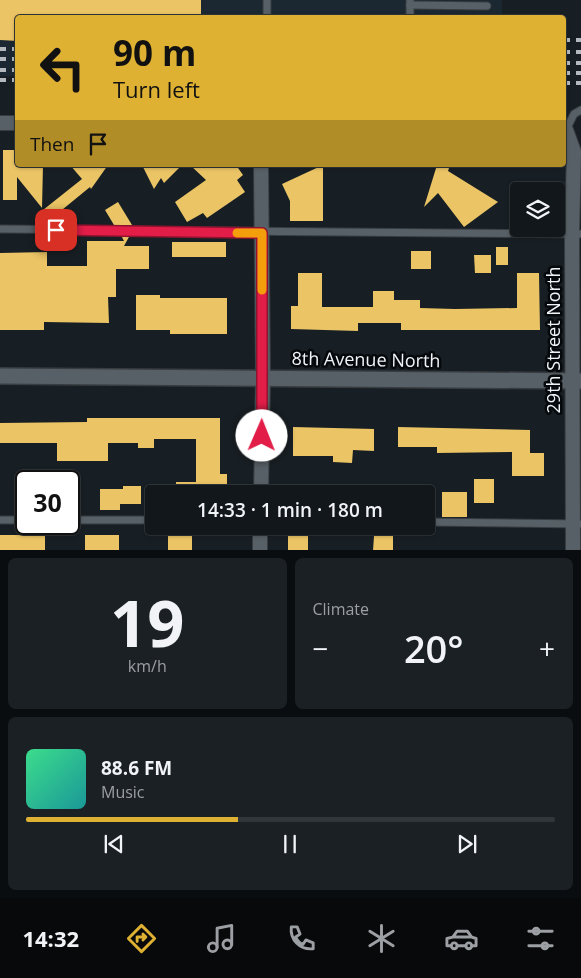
<!DOCTYPE html>
<meta charset="utf-8">
<style>
:root{--surface:#12171b;--page:#1b2024;--text:#f1f3f6;--muted:#9c9fa3;--line:#31363a;--accent:#deb133}
body{margin:0;font-family:"Open Sans",sans-serif;background:var(--page);color:var(--text);height:100vh;display:flex;flex-direction:column;font-size:19px;white-space:nowrap}
*{box-sizing:border-box;margin:0}
p{font-size:16px;color:var(--muted)}
.icon{flex:none;width:28px;height:28px;fill:none;stroke:currentColor;stroke-width:2;stroke-linecap:round;stroke-linejoin:round}
.map{position:relative;height:550px;overflow:hidden}
.panel{display:flex;flex-direction:column;gap:8px;padding:8px;background:#0a0d0f;flex:1}
.panel>*{flex:none}
.hud{position:absolute;left:15px;top:15px;width:551px;height:152px;border-radius:5px;box-shadow:0 1px 4px #0004,0 0 0 1px var(--line);background:#deb133;color:#111;overflow:hidden}
.controls{position:absolute;left:510px;top:182px;display:grid;gap:10px}
.controls a{display:grid;place-items:center;width:55px;height:55px;border-radius:5px;background:var(--surface);box-shadow:0 1px 4px #0004,0 0 0 1px var(--line);font-size:25px}
.speed{position:absolute;left:15px;top:470px;display:flex;gap:10px;font-size:25px;font-weight:700;text-align:center}
.speed>*{display:grid;place-content:center;width:65px;height:65px;border-radius:50%;background:var(--surface);box-shadow:0 1px 4px #0004,0 0 0 1px var(--line);line-height:1}
.speed .limit{border:2px solid #111;border-radius:8px;background:#fff;color:#111}
.pin{position:absolute;display:grid;place-items:center;width:42px;height:42px;color:#fff;margin:-21px;border-radius:10px;box-shadow:0 2px 8px #0006}
.me{position:absolute;width:55px;margin:-28px;rotate:1deg;stroke-linejoin:round;filter:drop-shadow(0 0 4px #0008)}
.turn{display:flex;align-items:center;gap:18px;height:105px;padding:0 15px;font-size:22px}
.turn .icon{width:65px;height:65px;stroke-width:2.5}
.turn b{display:block;font-size:35px;line-height:42px}
.then{display:flex;align-items:center;height:48px;padding:0 15px;background:#0003;gap:10px;font-size:19px}
.big{font-size:38px;font-weight:600;line-height:1.1}
.panel .widget{flex:1;display:flex;flex-direction:column;justify-content:center;gap:8px;min-width:0;padding:0 18px;border-radius:8px;background:var(--page)}
.panel .dial{align-items:center;gap:0}
.dial b{font-size:65px;line-height:1}
.song{display:flex;align-items:center;gap:15px}
.cover{width:60px;height:60px;border-radius:8px;background:linear-gradient(135deg,hsl(150 70% 55%),hsl(180 70% 35%))}
.played{height:5px;border-radius:2px;background:linear-gradient(90deg,var(--accent) 40%,var(--line) 40%)}
.keys{display:flex;justify-content:space-around;direction:ltr}
.heat{display:flex;justify-content:space-between;align-items:center;font-size:28px;direction:ltr}
.panel .tiles{flex:1;display:grid;gap:8px;grid-template-columns:1fr 1fr}
.widget:last-child{grid-column:span 2}
.trip{position:absolute;left:145px;top:485px;width:290px;height:50px;border-radius:5px;background:var(--surface);box-shadow:0 1px 4px #0004,0 0 0 1px var(--line);font-weight:600;line-height:50px;text-align:center}
.tabs{display:flex;height:80px;justify-content:space-around;align-items:center;background:#07090b;color:var(--muted)}
.tabs .icon{width:35px;height:35px}
.tabs .current{color:var(--accent)}
.tabs b{font-size:22px;color:var(--text)}
.map>svg:first-child{display:block}
.built{fill:#1b2831}
.building{fill:#eac465}
.lines{fill:none;stroke-linecap:round;stroke-linejoin:round}
.service-casing{stroke:#383d41;stroke-width:9}
.minor-casing{stroke:#383d41;stroke-width:16}
.tertiary-casing{stroke:#383d41;stroke-width:18}
.service{stroke:#576066;stroke-width:7}
.minor{stroke:#576066;stroke-width:14}
.tertiary{stroke:#576066;stroke-width:15}
.rail{stroke:#b3b9bd;stroke-width:4;stroke-dasharray:6 6;stroke-linecap:butt}
.route-casing{stroke:#92132f;stroke-width:12}
.route{stroke:#e11d48;stroke-width:9}
.slow{stroke:#f59e0b;stroke-width:9}
.labels{text-anchor:middle;stroke-width:5;stroke-linejoin:round;paint-order:stroke}
.street-label{font-size:18px;fill:#eff4f8;stroke:#06090b}
</style>
<div class="map">
<svg width="581" height="551" viewBox="0 0 581 551">
<rect width="100%" height="100%" fill="#181f24"/>
<path class="built" d="M0 0H502V17L18 18 17 76H0Z"/>
<g class="building">
<path d="M0 0H201V18H18V41L0 40Z"/>
<path d="M3 150H17V165H43L42 208 17 177V200H3Z"/>
<path d="M70 165H108L91 189 90 187 46 223 38 214 82 179Z"/>
<path d="M142 165H182L164 183 161 178 154 189Z"/>
<path d="M190 165H236L243 175 237 180 245 192 207 218 203 213 187 222 175 202 206 180Z"/>
<path d="M323 165V221H290V201L282 184Z"/>
<path d="M437 165H450L448 171 498 202 464 227 438 193 424 207Z"/>
<path d="M118 202 132 225H114L105 210Z"/>
<path d="M121 235H130L124 246H149V269H116V297H108L109 323 44 322V330H0V253L47 252V266H87V241H124Z"/>
<rect x="172" y="242" width="54" height="15"/>
<rect x="496" y="247" width="12" height="18"/>
<rect x="411" y="251" width="20" height="18"/>
<path d="M474 255H491V273H475Z"/>
<path d="M298 273H322V307H373V291H394V300H420V308L455 309 517 308V273H539L540 330H401V323H358V331L291 329V306H298Z"/>
<path d="M136 295H160V298H227V334H170V330H136Z"/>
<path d="M87 418H220V474H227V494H176V482H196V439H154V448H138V443H108V461H57V443H0V423L87 422Z"/>
<path d="M293 427 374 429V451L353 450 352 463 333 462V456H293Z"/>
<path d="M398 427 530 430V453H544V476H512V452L437 453V447H398Z"/>
<rect x="474" y="479" width="20" height="24"/>
<path d="M123 486H141V504H120V510H100V489H123Z"/>
<rect x="442" y="492" width="25" height="25"/>
<rect x="0" y="535" width="45" height="16"/>
<rect x="85" y="535" width="34" height="16"/>
<rect x="168" y="535" width="24" height="16"/>
<rect x="288" y="536" width="20" height="15"/>
<path d="M374 536H393V551H373Z"/>
</g>
<g class="lines">
<defs>
<g id="service">
<path d="M267 0V18"/>
<path d="M410 0V18"/>
<path d="M410 5 487 6"/>
<path d="M566 130 574 114 581 110"/>
<path d="M0 229 581 234"/>
<path d="M0 520H26"/>
<path d="M69 520H154"/>
<path d="M426 522 581 524"/>
</g>
<g id="minor">
<path d="M0 123H18"/>
<path d="M564 129 566 130 574 152 572 234 573 551"/>
<path d="M261 494 263 377 261 165"/>
<path d="M260 551V526"/>
</g>
<path id="tertiary" d="M0 376 581 381"/>
</defs>
<use href="#service" class="service-casing"/>
<use href="#minor" class="minor-casing"/>
<use href="#tertiary" class="tertiary-casing"/>
<use href="#service" class="service"/>
<use href="#minor" class="minor"/>
<use href="#tertiary" class="tertiary"/>
<g class="rail">
<path d="M564 40H581"/>
<path d="M0 49H18"/>
<path d="M564 52H581"/>
<path d="M0 59H18"/>
<path d="M564 63H581"/>
<path d="M0 70H18"/>
<path d="M564 73H581"/>
<path d="M0 80H18"/>
<path d="M564 83H581"/>
</g>
</g>
<g class="lines">
<defs>
<path id="route" d="M56 230 262 233V436"/>
</defs>
<use href="#route" class="route-casing"/>
<use href="#route" class="route"/>
<path class="slow" d="M237 233H262V290"/>
</g>
<g class="labels">
<g class="street-label">
<text transform="translate(554 340) rotate(-90)" y="6">29th Street North</text>
<text transform="translate(366 360) rotate(1)" y="6">8th Avenue North</text>
</g>
</g>
</svg>
<div class="controls">
<a><svg class="icon" aria-label="layers" viewBox="0 0 24 24"><path d="M12 4l9 5-9 5-9-5zM3 14l9 5 9-5"/></svg></a>
</div>
<div class="speed"><div class="limit">30</div></div>
<div class="pin" style="left:56px;top:230px;background:#d93025"><svg class="icon" aria-label="arrive" viewBox="0 0 24 24"><path d="M6 21V4h12l-3 4 3 4H6"/></svg></div>
<svg class="me" style="left:262px;top:436px" viewBox="-20 -20 40 40"><circle r="19" fill="#fff"/><path d="M0-13L10 11 0 6-10 11z" fill="#e11d48"/></svg>
<div class="trip">14:33 · 1 min · 180 m</div>
<div class="hud">
<div class="turn"><svg class="icon" aria-label="left" viewBox="0 0 24 24"><path d="M17 20v-9H6M10 6l-5 5 5 5"/></svg><div><b>90 m</b>Turn left</div></div>
<div class="then">Then<svg class="icon" aria-label="arrive" viewBox="0 0 24 24"><path d="M6 21V4h12l-3 4 3 4H6"/></svg></div>
</div>
</div>
<section class="panel">
<div class="tiles">
<div class="widget dial"><b>19</b><p>km/h</p></div>
<div class="widget"><p>Climate</p>
<div class="heat"><a>−</a><b class="big">20°</b><a>+</a></div>
</div>
<div class="widget">
<div class="song"><i class="cover"></i><div><b>88.6 FM</b><p>Music</p></div></div>
<div class="played"></div>
<div class="keys"><svg class="icon" aria-label="previous" viewBox="0 0 24 24"><path d="M18 5L8 12l10 7zM5 5v14"/></svg><svg class="icon" aria-label="pause" viewBox="0 0 24 24"><path d="M8 5v14M16 5v14"/></svg><svg class="icon" aria-label="next" viewBox="0 0 24 24"><path d="M6 5l10 7-10 7zM19 5v14"/></svg></div>
</div>
</div>
</section>
<nav class="tabs">
<b>14:32</b>
<svg class="icon current" aria-label="directions" viewBox="0 0 24 24"><path d="M12 3l9 9-9 9-9-9zM9 14v-3h6M13 9l2 2-2 2"/></svg>
<svg class="icon" aria-label="music" viewBox="0 0 24 24"><path d="M9 18V5l10-2v13"/><circle cx="6" cy="18" r="3"/><circle cx="16" cy="16" r="3"/></svg>
<svg class="icon" aria-label="phone" viewBox="0 0 24 24"><path d="M5 4h4l2 5-3 2q2 4 5 5l2-3 5 2v4C11 20 4 13 5 4z"/></svg>
<svg class="icon" aria-label="climate" viewBox="0 0 24 24"><path d="M12 3v18M4 7l16 10M4 17L20 7"/></svg>
<svg class="icon" aria-label="car" viewBox="0 0 24 24"><path d="M5 17H2v-5l4-1 3-4h7l3 4 3 1v5h-3M9 17h6M6 11h13"/><circle cx="7" cy="17" r="2"/><circle cx="17" cy="17" r="2"/></svg>
<svg class="icon" aria-label="filters" viewBox="0 0 24 24"><path d="M4 7h16M4 17h16"/><circle cx="9" cy="7" r="2"/><circle cx="15" cy="17" r="2"/></svg>
</nav>
